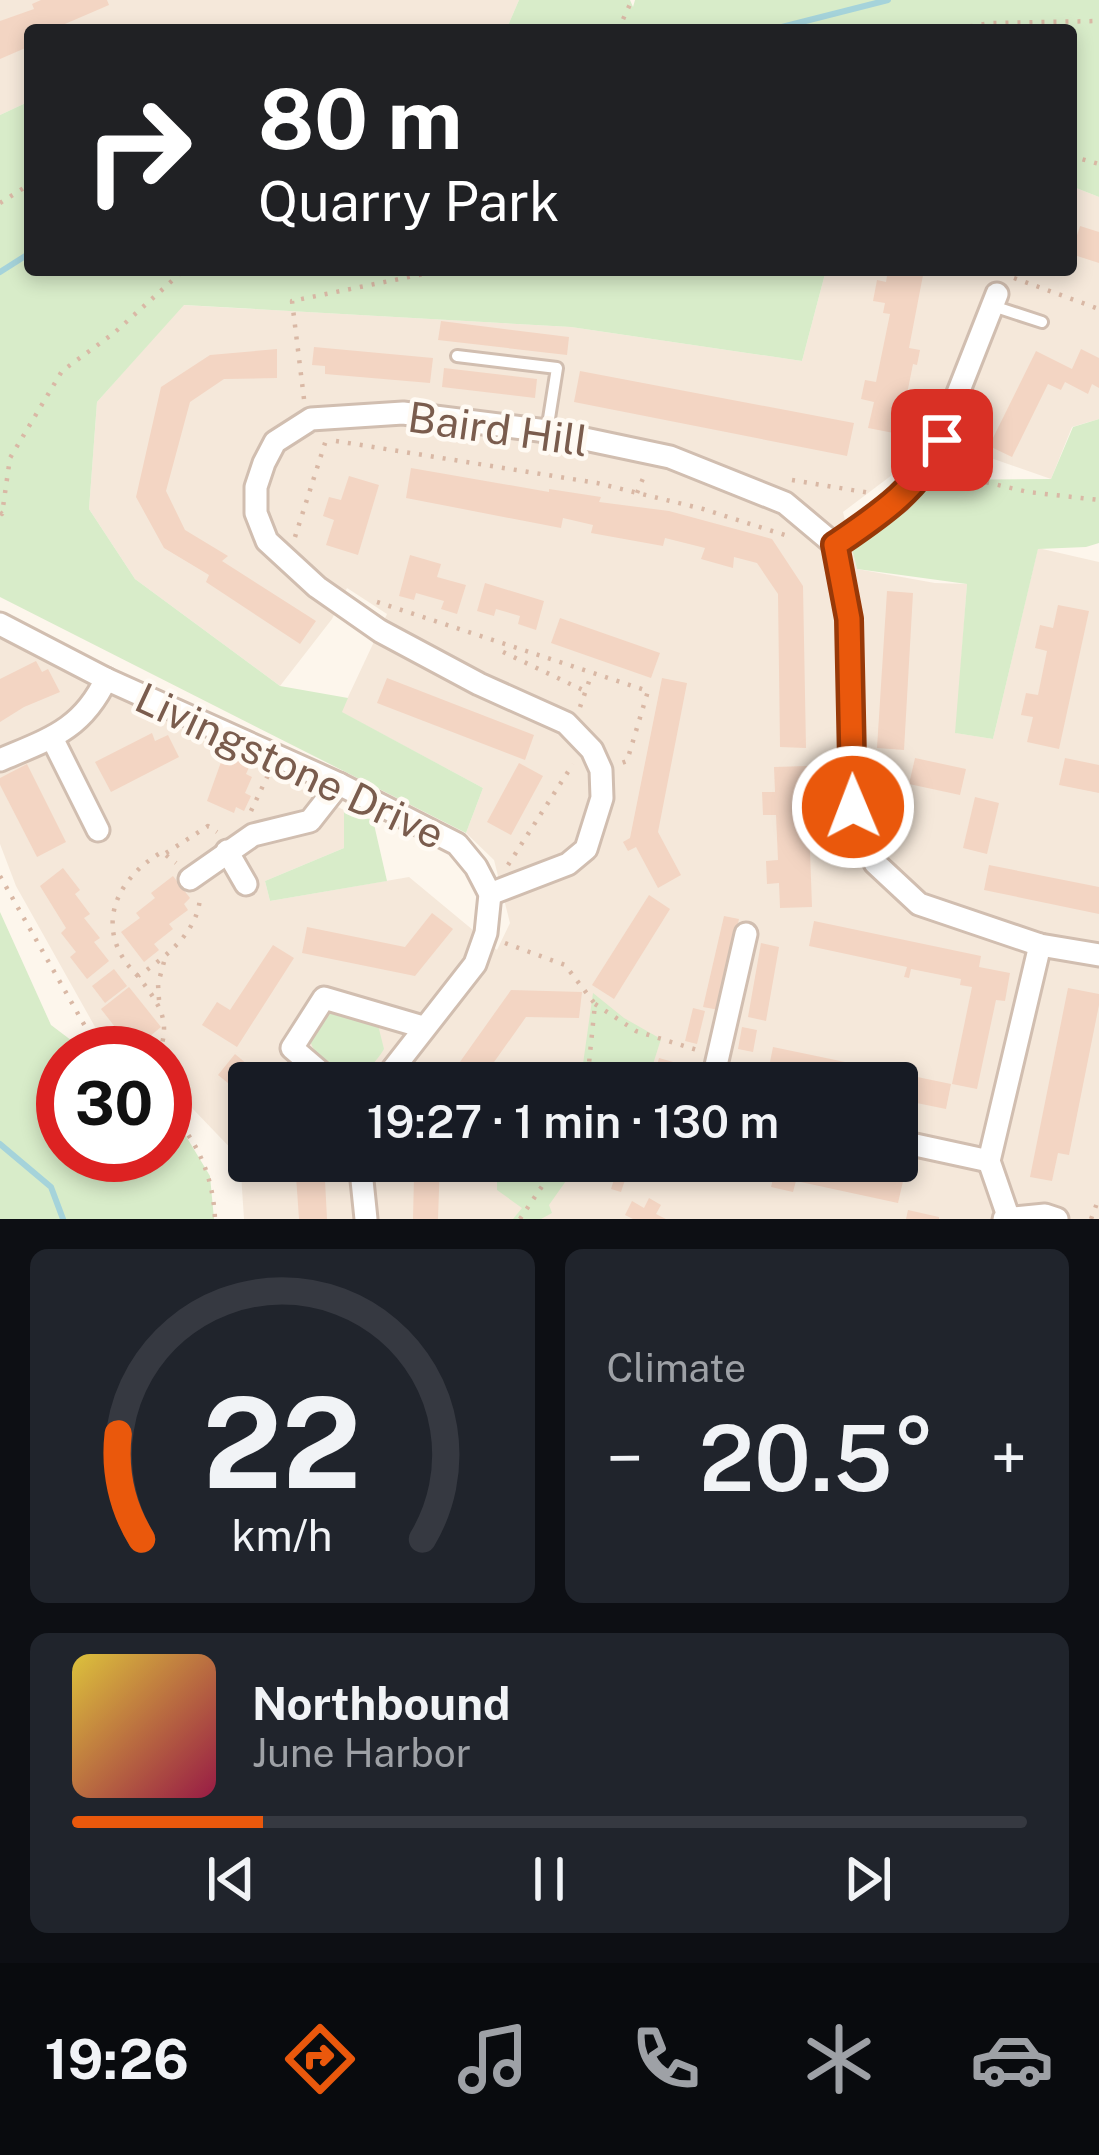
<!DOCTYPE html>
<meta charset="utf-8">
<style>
:root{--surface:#171b24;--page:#20242c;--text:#f1f3f6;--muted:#9ea1a6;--line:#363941;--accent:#ea580c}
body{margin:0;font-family:"Public Sans",sans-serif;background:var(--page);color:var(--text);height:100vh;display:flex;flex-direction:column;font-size:45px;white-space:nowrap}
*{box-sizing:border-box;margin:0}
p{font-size:39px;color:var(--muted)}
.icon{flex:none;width:66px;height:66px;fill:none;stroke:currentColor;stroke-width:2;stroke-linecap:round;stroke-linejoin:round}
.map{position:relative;height:1219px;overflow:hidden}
.sheet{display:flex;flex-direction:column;gap:30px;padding:30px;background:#0d0f14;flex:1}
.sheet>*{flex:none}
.banner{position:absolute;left:24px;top:24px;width:1053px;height:252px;border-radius:12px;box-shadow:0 6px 18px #0003;background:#202124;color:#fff;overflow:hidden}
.speed{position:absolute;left:36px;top:1026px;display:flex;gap:24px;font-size:60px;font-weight:700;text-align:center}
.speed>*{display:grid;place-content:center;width:156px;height:156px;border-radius:50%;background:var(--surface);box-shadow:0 6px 18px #0003;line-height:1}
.speed .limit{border:18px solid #d22;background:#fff;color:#111}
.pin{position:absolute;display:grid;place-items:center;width:102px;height:102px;color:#fff;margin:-51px;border-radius:24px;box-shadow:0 6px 18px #0006}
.me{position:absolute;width:132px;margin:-66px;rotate:359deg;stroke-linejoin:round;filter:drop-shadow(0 0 9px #0008)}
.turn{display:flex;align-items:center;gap:42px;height:252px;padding:0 36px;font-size:54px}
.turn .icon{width:156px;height:156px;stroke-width:2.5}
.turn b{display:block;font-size:84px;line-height:102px}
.big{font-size:90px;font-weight:600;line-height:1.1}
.sheet .card{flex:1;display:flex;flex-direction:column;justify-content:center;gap:18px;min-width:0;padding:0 42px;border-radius:18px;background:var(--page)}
.sheet .dial{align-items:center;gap:0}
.dial svg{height:312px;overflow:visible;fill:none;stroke:var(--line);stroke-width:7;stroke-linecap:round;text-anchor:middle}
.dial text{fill:var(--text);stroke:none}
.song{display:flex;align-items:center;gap:36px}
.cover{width:144px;height:144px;border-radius:18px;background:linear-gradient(135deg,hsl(50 70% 55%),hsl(340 70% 35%))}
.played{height:12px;border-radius:6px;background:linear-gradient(90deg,var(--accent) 20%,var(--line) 20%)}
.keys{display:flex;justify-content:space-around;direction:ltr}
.heat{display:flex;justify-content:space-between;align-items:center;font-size:66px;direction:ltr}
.sheet .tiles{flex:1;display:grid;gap:30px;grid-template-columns:1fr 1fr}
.card:last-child{grid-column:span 2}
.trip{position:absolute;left:228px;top:1062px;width:690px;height:120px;border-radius:12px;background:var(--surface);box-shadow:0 6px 18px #0003;font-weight:600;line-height:120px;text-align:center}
.dock{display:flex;height:192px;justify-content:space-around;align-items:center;background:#090b0e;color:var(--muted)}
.dock .icon{width:84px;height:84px}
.dock .selected{color:var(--accent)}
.dock b{font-size:54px;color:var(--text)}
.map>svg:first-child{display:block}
.residential{fill:#f5e8da;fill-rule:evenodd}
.green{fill:#d8ecc9}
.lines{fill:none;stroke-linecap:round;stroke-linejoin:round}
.stream{stroke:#a5d3da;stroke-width:6}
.building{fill:#f3d5c3}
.service-casing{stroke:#d1beb0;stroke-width:16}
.minor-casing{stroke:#d1beb0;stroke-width:27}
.path{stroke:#d9b8a5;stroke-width:4.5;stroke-dasharray:3 9;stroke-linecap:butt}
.service{stroke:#fff;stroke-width:10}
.minor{stroke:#fff;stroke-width:21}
.route-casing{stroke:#983908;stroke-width:30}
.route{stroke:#ea580c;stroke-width:21}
.labels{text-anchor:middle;stroke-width:9;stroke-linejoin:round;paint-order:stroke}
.street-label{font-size:42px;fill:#7a5c4d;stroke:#fffaf3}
</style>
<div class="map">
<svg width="1099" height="1219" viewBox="0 0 1099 1219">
<rect width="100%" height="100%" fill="#fdf6ec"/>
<g class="residential">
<path d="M0 0H519L506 30 320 24 284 30H30V101L0 115Z"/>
<path d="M1071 186 1099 197V419L1072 427 1051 479 922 434 896 472 843 512 857 569 935 583 967 584 956 733 993 739 1038 548 1099 562V1219H244L240 1158 192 1108 184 1114 165 1097V1053H119L99 1034 16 886 0 844V631L212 745 344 810V848L265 881 270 901 409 877 497 950 510 923 494 860 466 833 483 788 341 712 387 614 347 588 332 619 280 686 135 579 89 509 97 402 183 305 571 327 802 361 826 270H1071ZM249 1083H897V1161H249Z"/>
</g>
<g class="green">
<path d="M519 0H630L633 7 635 0H1099V197L1071 186V30H506Z"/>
<path d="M30 101V270H826L802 361 571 327 184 305 97 402 89 509 135 579 280 686 348 698 342 712 483 788 466 833 0 597V115Z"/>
<path d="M1099 419V543L1086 547 1038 549 993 739 955 733 967 584 857 569 851 545 937 480 1051 479 1073 427Z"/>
<path d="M344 810 373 820 387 881 270 901 265 881 344 848Z"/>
<path d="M0 912 51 1025 88 1053H63V1155H165V1110L175 1118 210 1176 214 1219H0Z"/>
<path d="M593 993 624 1018 661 1039 647 1083 600 1075 597 1083H551L564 1077 581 1078Z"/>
<path d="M333 1011 377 1021 384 1049C370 1072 352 1086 328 1064 319 1055 313 1052 310 1040L324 1016Z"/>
<path d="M497 1161H580L549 1205 552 1213 541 1219H513L522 1208 497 1190Z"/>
</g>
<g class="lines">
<g class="stream">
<path d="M770 30 888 0"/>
<path d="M0 272 30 253"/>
<path d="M0 1144 51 1187 63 1219"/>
</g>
</g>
<g class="building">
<path d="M41 0H107L109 5 51 30H30V46L0 59V21L34 9 32 4Z"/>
<path d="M1080 226 1099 232V263L1071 254Z"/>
<path d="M888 270H924L909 348 920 350 917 365 913 364 899 434 868 428 874 402 861 399 865 380 876 382 890 314 883 313 885 303 873 301 877 280 886 282Z"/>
<path d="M441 321 569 337 567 355 438 340Z"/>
<path d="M314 347 433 358 430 383 325 374V366L312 365Z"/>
<path d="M277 349V378L224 379 190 402 166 491 185 530 228 556 222 561 316 621 300 644 206 582 209 575 164 548 136 497 161 387 210 355Z"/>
<path d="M1081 349 1099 358V388L1092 384 1088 394 1065 382 1061 390 1048 384 1012 457 989 446 1036 351 1072 369Z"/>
<path d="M444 368 537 379 535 398 442 387Z"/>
<path d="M580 371 854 423 847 456 574 402Z"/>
<path d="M411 468 549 492V489L601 497 599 502 669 511 772 539 803 586 806 748 780 747 778 594 757 563 734 557 733 568 701 559 705 548 665 538 663 546 591 533 593 525 563 518 561 528 406 498Z"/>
<path d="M349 476 379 485 358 555 326 545 334 520 323 516 329 497 341 500Z"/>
<path d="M410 555 441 564 437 577 466 585 457 614 441 609 444 601 416 593 414 600 399 596Z"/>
<path d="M485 583 544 601 536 630 518 624 520 616 496 609 494 616 477 611Z"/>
<path d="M887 591 913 593 904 750 877 748Z"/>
<path d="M1058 605 1089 611 1059 749 1027 742 1033 717 1021 715 1026 693 1038 695 1047 651 1035 648 1040 625 1053 628Z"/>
<path d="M560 618 660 653 651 678 551 643Z"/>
<path d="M36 661 42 672 48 669 60 692 24 707 0 722V679Z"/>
<path d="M387 678 534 735 525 760 377 703Z"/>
<path d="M662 678 687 683 658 832 681 875 658 888 636 847 628 851 623 842 630 838Z"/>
<path d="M152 733 155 741 168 735 179 757 111 792 95 762Z"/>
<path d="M225 751 251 763 246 774 252 777 245 793 251 796 244 811 236 807 234 813 207 801Z"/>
<path d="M915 758 966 769 960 795 909 784Z"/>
<path d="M1065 758 1099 765V793L1059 785Z"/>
<path d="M519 763 543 776 511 835 487 822Z"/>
<path d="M27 764 66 842 37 857 0 785V778Z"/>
<path d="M807 766 812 907 780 908 779 883 767 884 766 861 778 860 776 815H763L762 792H775L774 767Z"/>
<path d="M975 797 999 803 987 854 963 848Z"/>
<path d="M989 865 1099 887V914L984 890Z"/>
<path d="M63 868 80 890 75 894 90 914 84 918 100 938 94 942 109 961 87 979 70 957 76 952 61 933 66 928 40 886Z"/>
<path d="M173 876 190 898 184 904 188 910 169 924 173 929 154 944 159 950 144 962 121 932 140 918 136 913 155 898 151 893Z"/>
<path d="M649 895 670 909 614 999 592 985Z"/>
<path d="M432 913 453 929 415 976 302 953 307 927 405 947Z"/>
<path d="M724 916 739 919 719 1010 703 1007Z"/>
<path d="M814 921 981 956 979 967 1010 973 1005 1001 996 1000 977 1089 952 1084 972 987 960 985 961 979 911 969 909 978 904 977 907 967 809 946Z"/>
<path d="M761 943 779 947 766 1021 748 1017Z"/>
<path d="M273 945 294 958 237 1047 202 1025 217 1002 230 1010Z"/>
<path d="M114 969 127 986 105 1003 92 986Z"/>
<path d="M129 987 161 1027 133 1050 101 1009Z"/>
<path d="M1068 988 1099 994V1005L1069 1155 1058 1153 1052 1181 1030 1177Z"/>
<path d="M511 990 582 992 579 1018 526 1017 487 1072 495 1077 491 1083H445Z"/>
<path d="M693 1008 705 1011 697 1044 685 1041Z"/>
<path d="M742 1027 757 1030 753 1052 738 1049Z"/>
<path d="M773 1047 951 1084 946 1109 897 1099V1083H820L768 1072Z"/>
<path d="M235 1054 270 1083H249V1100L218 1075Z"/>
<path d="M659 1058 684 1065 679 1083H652Z"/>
<path d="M295 1161H324L327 1219H299Z"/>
<path d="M407 1161H440L438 1219H413L414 1176 407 1170Z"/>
<path d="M720 1161H831L904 1177 898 1203 796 1181 793 1192 771 1187 774 1175Z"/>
<path d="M616 1173 626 1177 621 1192 611 1189Z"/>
<path d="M649 1198 661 1205 656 1214 666 1219H633L625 1215 632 1201 644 1208Z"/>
<path d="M908 1210 939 1217V1219H906Z"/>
</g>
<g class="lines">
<defs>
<g id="service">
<path d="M993 306 1042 322"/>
<path d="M457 356 557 368 547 431"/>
</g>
<g id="minor">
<path d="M835 545 898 501 928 469 997 294"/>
<path d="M0 624 106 679 339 784 457 844 476 867 490 894 486 933 475 964 382 1083"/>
<path d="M52 738 98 830"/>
<path d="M0 760C49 739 82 730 106 679"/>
<path d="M227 851 246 884"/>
<path d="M190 879 253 835 310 821 339 784"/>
<path d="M490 894 568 864 586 849 602 798 601 770 592 750 566 723 479 684 380 631 317 587 267 541 256 513V487L264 463 275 442 311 419 403 413 547 431 670 457 785 503 835 545 849 619 853 807 875 863 919 904 1040 945 1099 955"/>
<path d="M333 1083 292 1048 324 998 423 1027"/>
<path d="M712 1083 746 934"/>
<path d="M897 1141 989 1161"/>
<path d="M360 1161 366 1219"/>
<path d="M1008 1216 989 1161 1040 945"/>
<path d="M1004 1219 1045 1215 1057 1219"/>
</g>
</defs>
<use href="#service" class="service-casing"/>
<use href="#minor" class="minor-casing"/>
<g class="path">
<path d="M618 30 632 0"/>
<path d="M946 30 991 23 1099 21"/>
<path d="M1071 156 1099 164"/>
<path d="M0 203 30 184"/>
<path d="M1014 278 1099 309"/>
<path d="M304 399 292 301 443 270"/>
<path d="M336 441 597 483 703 509 788 536"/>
<path d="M951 474 1028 492 1099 500"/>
<path d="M792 480 870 493"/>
<path d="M637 493 646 471"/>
<path d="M0 512 2 514 10 458 62 371 114 333 184 270"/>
<path d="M295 537 326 440"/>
<path d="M377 602 648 691 627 761 619 764"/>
<path d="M503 652 585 691"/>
<path d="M580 707 592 673"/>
<path d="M251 811 269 773"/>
<path d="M166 853 208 826 217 832"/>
<path d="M508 865 573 764"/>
<path d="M0 876 94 1042 106 1053"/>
<path d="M505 943 565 965 595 1004 587 1083"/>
<path d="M138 976C93 933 112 881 162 852L176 863"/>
<path d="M159 1000 158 984 165 958"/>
<path d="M595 1004 636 1031 697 1050"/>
<path d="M159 1053C172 1019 158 1003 138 976 166 957 199 931 200 896"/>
<path d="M165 1108C197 1138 213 1175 215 1219"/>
<path d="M520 1219 559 1161"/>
<path d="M1091 1219 1099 1198"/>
</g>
<use href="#service" class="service"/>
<use href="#minor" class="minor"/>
</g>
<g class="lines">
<defs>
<path id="route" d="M853 807 849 619 835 545C879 515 918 490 942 440"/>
</defs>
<use href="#route" class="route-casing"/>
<use href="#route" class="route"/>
</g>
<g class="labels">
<g class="street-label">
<text transform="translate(498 429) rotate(8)" y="15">Baird Hill</text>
<text transform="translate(290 766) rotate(25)" y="15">Livingstone Drive</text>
</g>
</g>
</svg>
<div class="speed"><div class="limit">30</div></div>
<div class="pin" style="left:942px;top:440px;background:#d93025"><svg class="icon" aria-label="arrive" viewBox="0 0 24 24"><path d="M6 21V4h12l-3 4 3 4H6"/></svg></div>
<svg class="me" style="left:853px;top:807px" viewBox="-20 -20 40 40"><circle r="17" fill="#ea580c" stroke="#fff" stroke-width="3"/><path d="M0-11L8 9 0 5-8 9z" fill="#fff"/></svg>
<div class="trip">19:27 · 1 min · 130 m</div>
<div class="banner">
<div class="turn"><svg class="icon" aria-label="right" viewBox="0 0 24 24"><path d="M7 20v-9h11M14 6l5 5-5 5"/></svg><div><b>80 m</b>Quarry Park</div></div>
</div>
</div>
<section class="sheet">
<div class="tiles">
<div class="card dial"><svg viewBox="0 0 100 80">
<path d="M14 69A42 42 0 1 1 86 69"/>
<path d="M14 69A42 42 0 0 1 8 42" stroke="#ea580c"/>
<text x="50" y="56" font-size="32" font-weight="700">22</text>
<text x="50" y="72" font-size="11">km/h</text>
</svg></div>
<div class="card"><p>Climate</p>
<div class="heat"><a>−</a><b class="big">20.5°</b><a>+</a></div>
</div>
<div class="card">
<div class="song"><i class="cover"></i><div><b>Northbound</b><p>June Harbor</p></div></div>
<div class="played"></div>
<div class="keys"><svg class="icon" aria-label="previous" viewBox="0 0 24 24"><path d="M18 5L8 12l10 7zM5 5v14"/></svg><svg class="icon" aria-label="pause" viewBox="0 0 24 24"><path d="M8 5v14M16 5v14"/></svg><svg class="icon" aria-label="next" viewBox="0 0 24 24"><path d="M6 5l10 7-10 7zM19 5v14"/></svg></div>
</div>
</div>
</section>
<nav class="dock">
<b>19:26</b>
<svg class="icon selected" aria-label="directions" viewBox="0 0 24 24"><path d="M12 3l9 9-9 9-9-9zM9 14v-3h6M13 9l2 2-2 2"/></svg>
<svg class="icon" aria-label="music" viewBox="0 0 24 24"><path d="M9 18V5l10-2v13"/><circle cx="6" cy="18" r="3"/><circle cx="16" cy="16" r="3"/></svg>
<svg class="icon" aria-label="phone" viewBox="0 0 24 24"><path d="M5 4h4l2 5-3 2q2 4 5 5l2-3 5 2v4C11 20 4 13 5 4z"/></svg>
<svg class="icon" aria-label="climate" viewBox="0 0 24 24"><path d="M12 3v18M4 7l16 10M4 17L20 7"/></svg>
<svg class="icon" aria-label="car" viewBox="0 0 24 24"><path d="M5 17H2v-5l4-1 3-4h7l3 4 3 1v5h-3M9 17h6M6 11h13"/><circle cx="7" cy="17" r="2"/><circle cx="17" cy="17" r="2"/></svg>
</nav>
